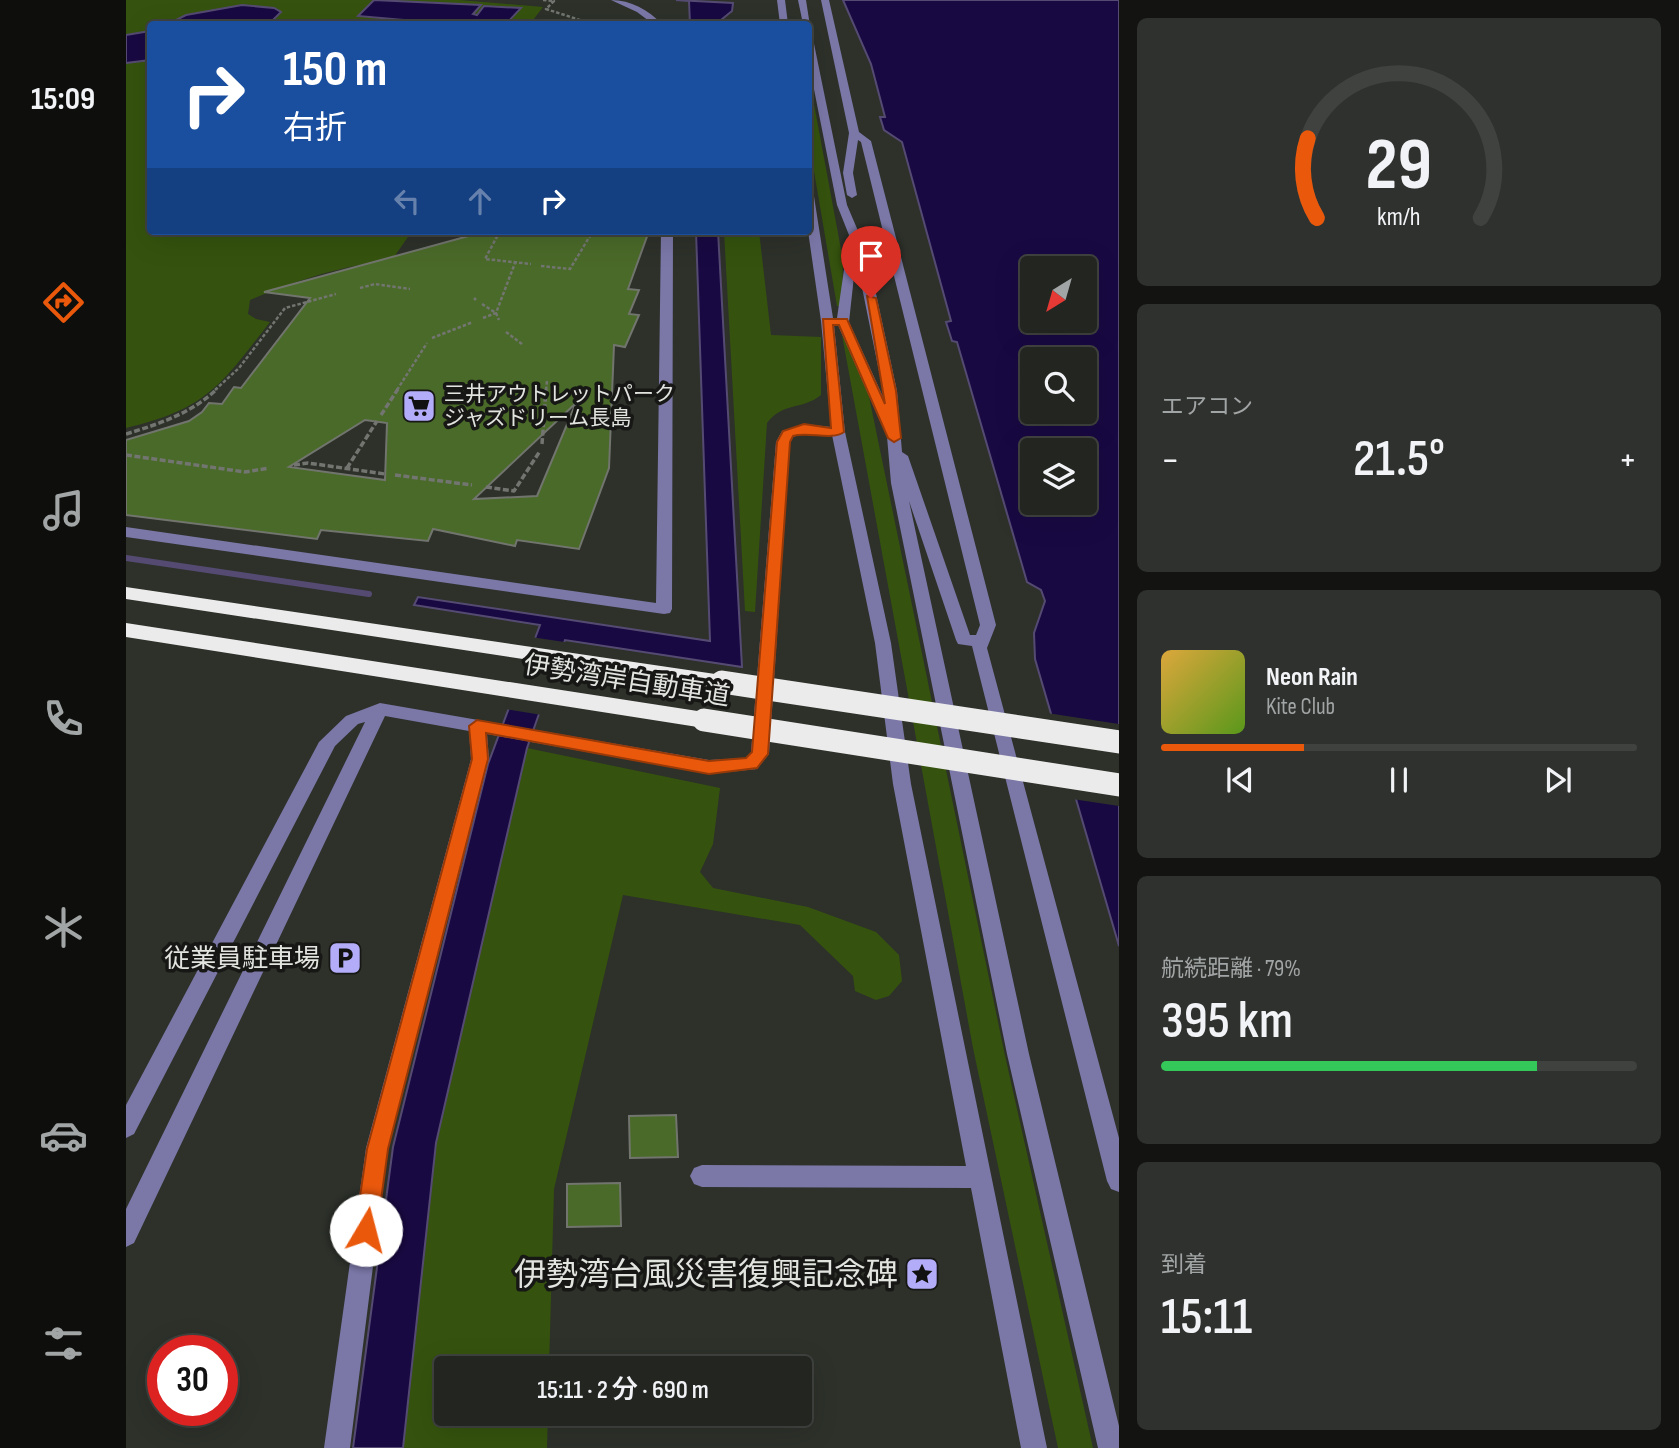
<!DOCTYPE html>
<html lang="ja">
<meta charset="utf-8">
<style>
:root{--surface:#222520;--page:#2e312d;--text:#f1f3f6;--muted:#a2a5a5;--line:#3f423e;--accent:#ea580c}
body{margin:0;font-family:"Sofia Sans Condensed","Noto Sans JP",sans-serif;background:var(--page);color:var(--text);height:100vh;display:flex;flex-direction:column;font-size:26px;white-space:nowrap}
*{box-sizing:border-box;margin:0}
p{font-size:23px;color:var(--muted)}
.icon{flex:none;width:38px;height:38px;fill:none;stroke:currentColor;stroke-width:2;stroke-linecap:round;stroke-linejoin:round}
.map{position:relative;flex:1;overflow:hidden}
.side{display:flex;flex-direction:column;gap:18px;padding:18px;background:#131412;width:560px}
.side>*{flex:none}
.hud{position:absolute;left:21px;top:21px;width:665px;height:214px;border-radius:7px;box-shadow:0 7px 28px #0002,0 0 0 2px var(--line);background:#1a4fa0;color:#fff;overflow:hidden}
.needle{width:46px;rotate:217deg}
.fabs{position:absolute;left:894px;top:256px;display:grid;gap:14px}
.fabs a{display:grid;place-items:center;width:77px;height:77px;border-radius:7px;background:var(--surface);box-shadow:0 7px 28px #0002,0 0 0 2px var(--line);font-size:35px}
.speed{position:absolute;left:21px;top:1335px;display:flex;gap:14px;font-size:35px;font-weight:700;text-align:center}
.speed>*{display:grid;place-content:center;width:91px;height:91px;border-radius:50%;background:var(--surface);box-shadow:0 7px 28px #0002,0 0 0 2px var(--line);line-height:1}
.speed .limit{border:10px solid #d22;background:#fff;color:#111}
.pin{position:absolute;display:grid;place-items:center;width:60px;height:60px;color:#fff;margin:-72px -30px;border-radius:50% 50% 50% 0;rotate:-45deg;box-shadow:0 0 7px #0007}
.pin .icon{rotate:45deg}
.me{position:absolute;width:77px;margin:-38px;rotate:8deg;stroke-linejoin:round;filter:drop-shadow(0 0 5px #0008)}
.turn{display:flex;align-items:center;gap:24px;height:147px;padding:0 21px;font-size:32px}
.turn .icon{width:91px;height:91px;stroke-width:2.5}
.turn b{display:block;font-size:49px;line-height:60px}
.lanes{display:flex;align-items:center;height:66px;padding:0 21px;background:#0003;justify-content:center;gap:35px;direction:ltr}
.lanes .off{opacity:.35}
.big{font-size:52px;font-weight:600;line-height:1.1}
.side .widget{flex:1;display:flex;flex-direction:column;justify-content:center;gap:10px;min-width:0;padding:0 24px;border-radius:10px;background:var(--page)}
.side .dial{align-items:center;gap:0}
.dial svg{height:182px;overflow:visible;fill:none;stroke:var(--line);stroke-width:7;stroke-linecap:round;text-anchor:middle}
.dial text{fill:var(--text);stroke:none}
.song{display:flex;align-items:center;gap:21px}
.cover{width:84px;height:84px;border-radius:10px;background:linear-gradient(135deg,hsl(40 70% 55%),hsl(90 70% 35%))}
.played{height:7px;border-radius:4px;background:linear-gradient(90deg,var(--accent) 30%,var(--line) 30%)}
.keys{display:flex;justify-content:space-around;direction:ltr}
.heat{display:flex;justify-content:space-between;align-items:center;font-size:38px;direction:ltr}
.charge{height:10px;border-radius:5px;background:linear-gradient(90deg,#34c759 79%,var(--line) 0)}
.trip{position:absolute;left:308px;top:1356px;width:378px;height:70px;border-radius:7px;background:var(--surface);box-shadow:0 7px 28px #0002,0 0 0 2px var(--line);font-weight:600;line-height:70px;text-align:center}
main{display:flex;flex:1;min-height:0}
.dock{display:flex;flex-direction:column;width:126px;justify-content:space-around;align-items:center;background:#0e0f0d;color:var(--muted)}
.dock .icon{width:49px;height:49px}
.dock .on{color:var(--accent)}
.dock b{font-size:32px;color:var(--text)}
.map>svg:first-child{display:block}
.green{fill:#35530e}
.water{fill:#190943;stroke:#554b72;stroke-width:2;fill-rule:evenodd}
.pier{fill:#2d312a}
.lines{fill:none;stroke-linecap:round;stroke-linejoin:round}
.stream{stroke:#554b72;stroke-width:6}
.building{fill:#4a6a29;stroke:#71756d;stroke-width:2;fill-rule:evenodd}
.path-far1{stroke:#727570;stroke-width:2.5;stroke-dasharray:3.5 2;stroke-linecap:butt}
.path{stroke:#727570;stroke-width:3.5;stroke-dasharray:6 2.5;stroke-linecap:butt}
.minor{fill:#7b77a7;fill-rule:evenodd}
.highway{fill:#ebebeb;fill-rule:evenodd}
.highway-bridge{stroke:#ebebeb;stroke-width:23}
.route{fill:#ea580c;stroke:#983908;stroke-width:2}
.labels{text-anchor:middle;stroke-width:7;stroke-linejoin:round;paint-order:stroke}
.far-poi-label{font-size:21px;fill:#e2e4e0;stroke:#171815;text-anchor:start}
.street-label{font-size:26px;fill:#e2e4e0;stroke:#171815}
.poi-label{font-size:26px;fill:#e2e4e0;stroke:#171815;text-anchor:end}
.near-poi-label{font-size:32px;fill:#e2e4e0;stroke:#171815;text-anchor:end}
</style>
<main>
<nav class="dock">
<b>15:09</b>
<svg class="icon on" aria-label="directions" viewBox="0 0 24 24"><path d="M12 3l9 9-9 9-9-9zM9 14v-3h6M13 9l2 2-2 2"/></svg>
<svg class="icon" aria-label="music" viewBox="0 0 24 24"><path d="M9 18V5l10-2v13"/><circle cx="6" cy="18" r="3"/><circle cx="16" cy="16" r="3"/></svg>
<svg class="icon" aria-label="phone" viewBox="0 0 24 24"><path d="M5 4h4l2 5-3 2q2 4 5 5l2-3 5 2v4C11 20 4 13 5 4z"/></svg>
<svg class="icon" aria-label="climate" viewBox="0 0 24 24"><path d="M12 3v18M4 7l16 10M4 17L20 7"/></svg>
<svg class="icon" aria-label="car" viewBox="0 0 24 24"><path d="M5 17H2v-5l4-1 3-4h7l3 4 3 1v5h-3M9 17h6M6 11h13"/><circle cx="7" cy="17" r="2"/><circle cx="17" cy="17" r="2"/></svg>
<svg class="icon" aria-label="filters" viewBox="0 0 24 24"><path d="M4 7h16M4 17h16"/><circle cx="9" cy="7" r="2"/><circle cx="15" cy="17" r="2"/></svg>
</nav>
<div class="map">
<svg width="993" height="1448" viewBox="0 0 993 1448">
<rect width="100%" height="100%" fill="#2d312a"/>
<g class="green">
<path d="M0 0H333L417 7 404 24H24V231H286L266 260C218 265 168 281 124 300L122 314 130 319 144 322C95 385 81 409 0 428Z"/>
<path d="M682 72 717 260 716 306H711L683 142Z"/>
<path d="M598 231H633L645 335 695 337V395C677 410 656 402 641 423L629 612 619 611Z"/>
<path d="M716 335 741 387 878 1051 967 1448H932L847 1048Z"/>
<path d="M401 748 594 788 587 844 574 872 587 888 682 907 750 932 773 955 776 981 763 996 750 1000 729 991 727 976 674 925 497 895 428 1189 423 1368H320V1414H422L421 1448H277L310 1143Z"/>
</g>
<g class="water">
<path d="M248 0 355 5 347 14 351 15 358 6 395 8 380 24H324L232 16Z"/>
<path d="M550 0 607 3 606 11 590 24H564L563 1Z"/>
<path d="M717 0H993V946L909 659 908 633 919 601 915 590 901 582 831 342 826 341 820 322 825 321 776 142 758 130 754 117H759L745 64ZM906 268H959V320H906ZM906 359H959V411H906ZM906 450H959V502H906Z"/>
<path d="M116 5 148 8 155 12 143 24H42L60 15Z"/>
<path d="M24 31V60L0 63V35Z"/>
<path d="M570 231H592L616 667 439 640 401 748 310 1143 277 1448H227L267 1147 362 764 414 625 288 605 292 597 584 641Z"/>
</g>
<g class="pier">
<path d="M405 637 619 669 441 643 416 715 379 709Z"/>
<path d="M921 713 993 724V806L946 799Z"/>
</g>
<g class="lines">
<path class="stream" d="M0 558 243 594"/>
</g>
<g class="building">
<path d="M350 231H523L502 289 513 290 503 314 513 315 499 347 488 345 483 468 453 549 391 540 389 546 307 529 302 541 195 530 191 539 0 515V440L63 421 76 412 83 403 96 404 108 387 115 388 184 298 138 292 350 234ZM450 403 411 496 348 499ZM239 420 261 423 259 480 163 467Z"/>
<path d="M550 1115 552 1157 504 1158 503 1116Z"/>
<path d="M494 1183 495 1226 441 1227V1184Z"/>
</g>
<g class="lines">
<g class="path-far1">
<path d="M417 0 428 1 420 9 457 21 456 24"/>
<path d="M374 231 359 259 405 264"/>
<path d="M415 266 444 269 467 231"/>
<path d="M234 288 249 284 284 289"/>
<path d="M348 298 350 300"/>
<path d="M356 304 370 313 373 320"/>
<path d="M357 318 370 313 389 263"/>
<path d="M380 332 396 344"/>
<path d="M306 338 347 322"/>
<path d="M89 390 113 368 159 308 210 294"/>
<path d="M271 390 301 343"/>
<path d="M420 390 421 381"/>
</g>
<g class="path">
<path d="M255 415 272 389"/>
<path d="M0 434C33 424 66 413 91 389"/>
<path d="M416 444 420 389"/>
<path d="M0 455 119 472 143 468"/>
<path d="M168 465 182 463 259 474"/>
<path d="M221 468 251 421"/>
<path d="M269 475 346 485"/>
<path d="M360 487 388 491 414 451"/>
</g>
<g class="minor">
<path d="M485 0C505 0 522 10 536 24H527L511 12Z"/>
<path d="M651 0H659L662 24H654Z"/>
<path d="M672 0H680L684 26 677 24Z"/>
<path d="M695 0H703L733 132 745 141 870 625 861 648 993 1138V1192L985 1189 981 1181 846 646 832 644 830 640 783 501 903 1054 993 1426V1448H972L881 1054 765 483 760 425 754 421 712 325H708L719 432 765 643 785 784 921 1448H895L845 1188 576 1187 568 1184 564 1176 568 1168 576 1165 840 1166 767 784 749 643 706 435 679 432 667 437 664 442 643 754 631 769 583 774 361 734 363 759 262 1148 224 1448H198L240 1148 345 759 343 731 259 716 8 1243 0 1247V1209L239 722 232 724 209 746 8 1134 0 1138V1105L193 742 220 716 254 703 583 760 620 758 625 752 650 442 656 431 678 424 705 427 695 321 682 231V187L687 190 707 318H711L723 235 711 205 682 59V31L686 34 721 205 741 252 771 391 776 452 782 456 844 635H850L854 625 735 142 732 140 727 173 731 195 726 198 721 195 717 173 723 133ZM730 258 757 391 758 399 723 322Z"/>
<path d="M535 231H547L546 609 544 613 538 614 0 537V527L530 603Z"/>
</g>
<g class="highway">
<path d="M0 587 596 675 606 682 596 689 0 599Z"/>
<path d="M0 623 578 712 585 715 588 720 585 725 578 728 0 637Z"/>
</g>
<g class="highway-bridge">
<path d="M596 682 993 742"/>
<path d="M578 720 993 785"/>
</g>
</g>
<path class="route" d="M741 296 750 298 770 391 775 438 768 442 762 438 713 325H707L718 432C706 441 682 431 667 436L664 442 642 754 631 768 583 774 360 733 362 759 262 1149 251 1230 248 1238 240 1241 232 1238 229 1230 241 1149 346 759 343 726 351 720 583 761 620 758 626 752 651 442 657 431 678 424 705 428 697 319H721L759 404Z"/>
<defs>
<symbol id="supermarket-square" viewBox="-11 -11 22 22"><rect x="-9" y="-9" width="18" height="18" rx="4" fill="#b3adf9" stroke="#171815"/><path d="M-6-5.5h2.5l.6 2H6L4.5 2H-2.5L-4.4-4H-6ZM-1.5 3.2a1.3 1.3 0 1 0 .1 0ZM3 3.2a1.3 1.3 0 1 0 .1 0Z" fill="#111"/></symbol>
<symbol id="parking-square" viewBox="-11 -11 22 22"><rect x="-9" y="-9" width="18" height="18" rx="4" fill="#b3adf9" stroke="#171815"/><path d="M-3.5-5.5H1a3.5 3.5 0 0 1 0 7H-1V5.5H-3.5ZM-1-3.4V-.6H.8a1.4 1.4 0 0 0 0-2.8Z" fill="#111"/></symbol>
<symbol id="sight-square" viewBox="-11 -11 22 22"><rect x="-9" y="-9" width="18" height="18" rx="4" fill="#b3adf9" stroke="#171815"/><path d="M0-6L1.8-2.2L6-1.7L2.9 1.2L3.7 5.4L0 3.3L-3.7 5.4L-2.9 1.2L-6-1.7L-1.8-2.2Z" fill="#111"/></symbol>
</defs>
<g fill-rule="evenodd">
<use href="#supermarket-square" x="274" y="387" width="38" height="38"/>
<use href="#parking-square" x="200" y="939" width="38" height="38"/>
<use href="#sight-square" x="777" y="1255" width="38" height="38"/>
</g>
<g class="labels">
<g class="far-poi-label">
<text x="318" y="401">三井アウトレットパーク<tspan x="318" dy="24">ジャズドリーム長島</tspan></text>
</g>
<g class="street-label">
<text transform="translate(501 680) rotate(9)" y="9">伊勢湾岸自動車道</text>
</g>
<g class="poi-label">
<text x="194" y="967">従業員駐車場</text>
</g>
<g class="near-poi-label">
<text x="772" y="1285">伊勢湾台風災害復興記念碑</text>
</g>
</g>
</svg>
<div class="fabs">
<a><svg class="needle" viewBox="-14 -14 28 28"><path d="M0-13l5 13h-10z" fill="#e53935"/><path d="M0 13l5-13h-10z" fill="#a2a5a5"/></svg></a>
<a><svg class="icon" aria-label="search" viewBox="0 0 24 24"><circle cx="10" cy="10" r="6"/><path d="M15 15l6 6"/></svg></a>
<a><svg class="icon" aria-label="layers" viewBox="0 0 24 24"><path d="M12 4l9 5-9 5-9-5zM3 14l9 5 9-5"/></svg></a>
</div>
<div class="speed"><div class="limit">30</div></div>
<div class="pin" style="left:745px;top:298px;background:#d93025"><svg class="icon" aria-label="arrive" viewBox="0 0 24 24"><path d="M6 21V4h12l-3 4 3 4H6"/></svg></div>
<svg class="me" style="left:240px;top:1230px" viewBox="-20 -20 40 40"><circle r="19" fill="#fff"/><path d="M0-13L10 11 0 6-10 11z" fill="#ea580c"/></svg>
<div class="trip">15:11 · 2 分 · 690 m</div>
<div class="hud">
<div class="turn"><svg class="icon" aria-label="right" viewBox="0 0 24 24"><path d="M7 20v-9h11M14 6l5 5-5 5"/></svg><div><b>150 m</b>右折</div></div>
<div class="lanes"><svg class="icon off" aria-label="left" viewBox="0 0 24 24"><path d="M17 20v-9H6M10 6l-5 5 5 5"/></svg><svg class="icon off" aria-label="ahead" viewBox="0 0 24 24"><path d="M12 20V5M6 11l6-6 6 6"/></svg><svg class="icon" aria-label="right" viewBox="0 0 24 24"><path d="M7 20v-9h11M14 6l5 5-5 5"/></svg></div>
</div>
</div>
<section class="side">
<div class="widget dial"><svg viewBox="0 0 100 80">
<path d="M14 69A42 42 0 1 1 86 69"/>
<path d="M14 69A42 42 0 0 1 10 34" stroke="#ea580c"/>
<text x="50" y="56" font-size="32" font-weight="700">29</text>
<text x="50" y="72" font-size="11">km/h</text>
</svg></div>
<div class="widget"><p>エアコン</p>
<div class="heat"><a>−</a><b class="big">21.5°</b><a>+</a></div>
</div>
<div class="widget">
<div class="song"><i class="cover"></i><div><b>Neon Rain</b><p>Kite Club</p></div></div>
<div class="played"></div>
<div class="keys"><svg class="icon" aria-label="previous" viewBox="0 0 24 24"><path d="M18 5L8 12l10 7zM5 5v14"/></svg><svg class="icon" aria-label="pause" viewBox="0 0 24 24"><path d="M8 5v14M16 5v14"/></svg><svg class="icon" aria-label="next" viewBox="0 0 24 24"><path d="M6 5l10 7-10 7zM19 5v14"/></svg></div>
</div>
<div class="widget"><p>航続距離 · 79%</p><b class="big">395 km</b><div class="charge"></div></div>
<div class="widget"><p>到着</p><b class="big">15:11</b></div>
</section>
</main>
